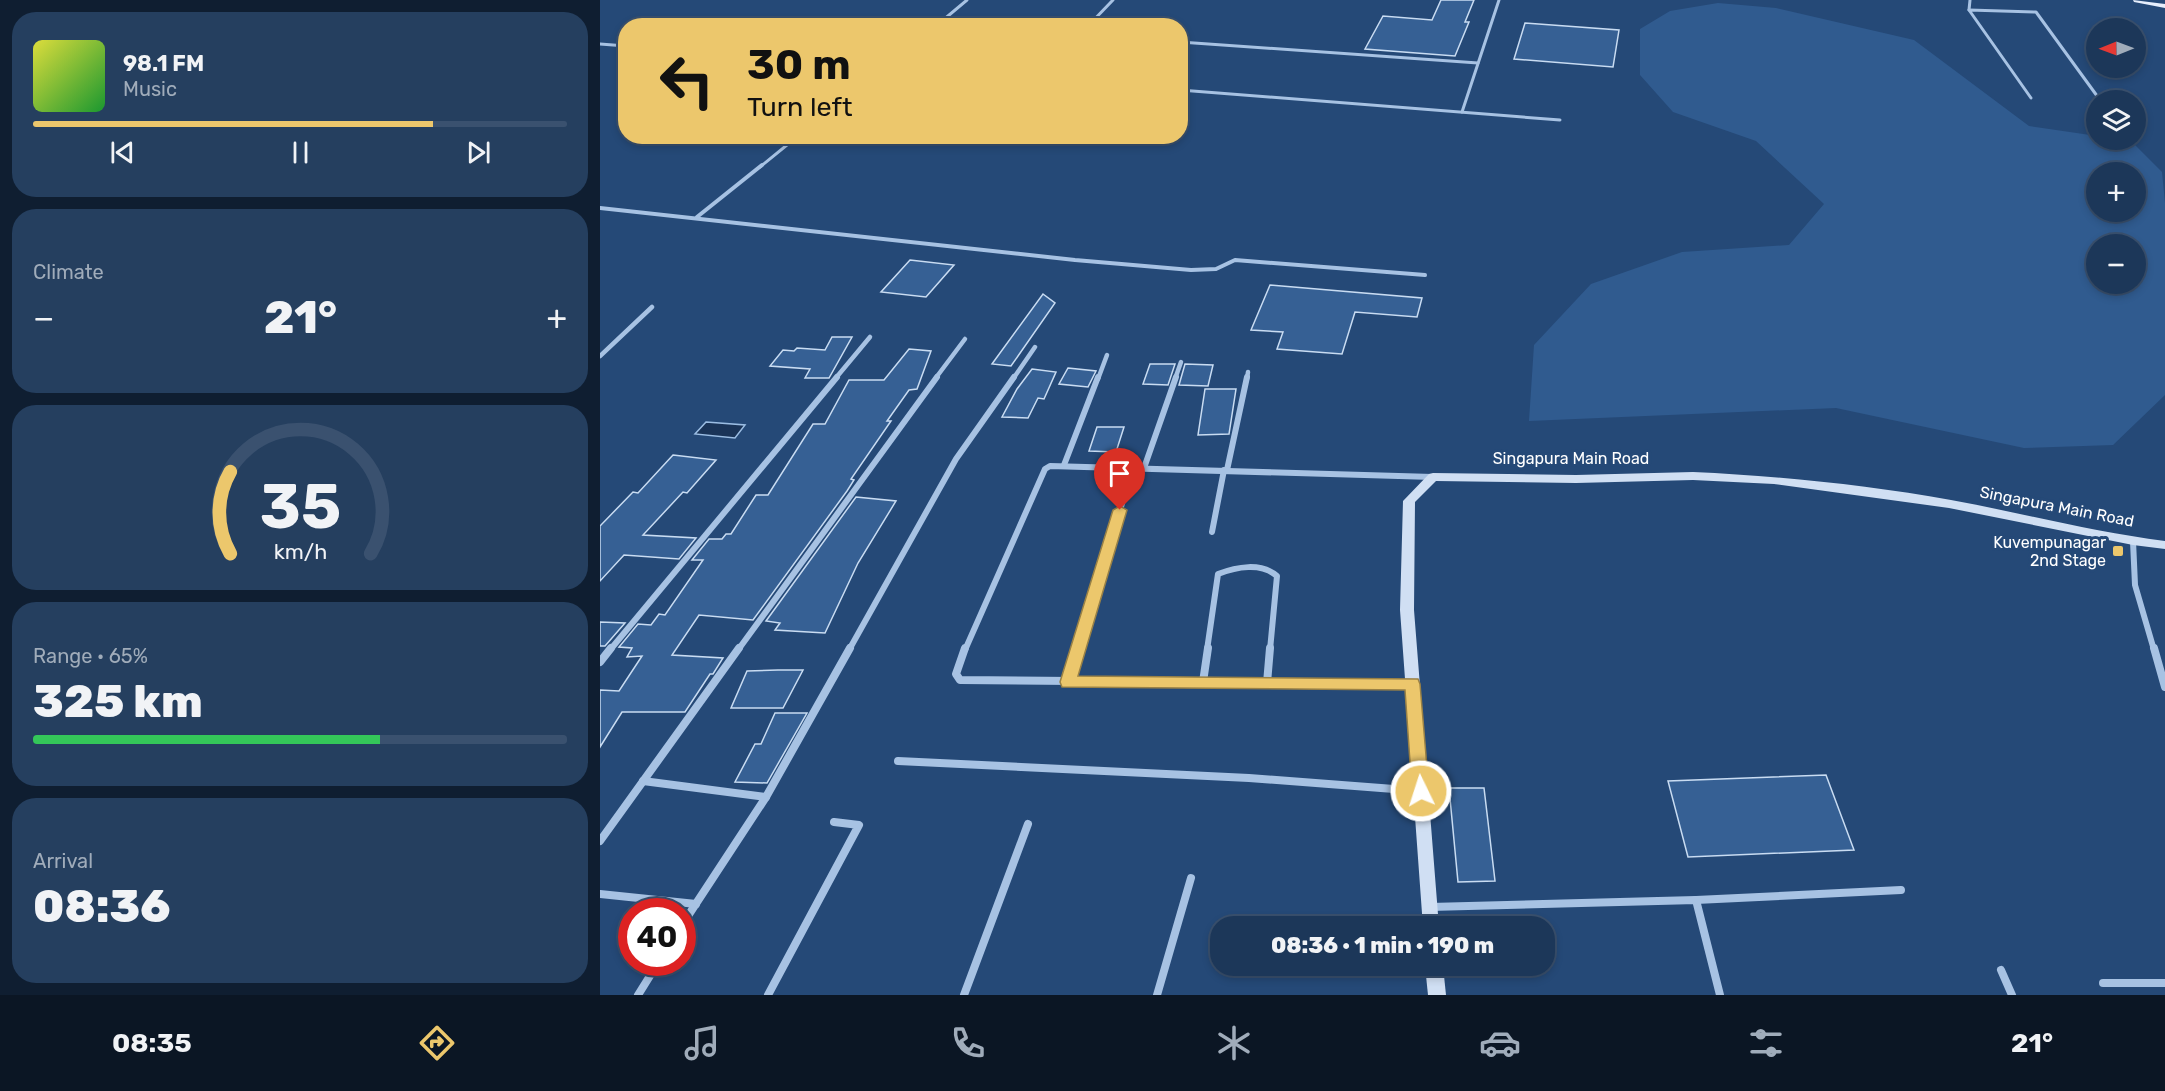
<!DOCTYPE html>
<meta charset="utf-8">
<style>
:root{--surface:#1c3759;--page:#253f5f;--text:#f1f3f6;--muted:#a0acba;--line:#3a516f;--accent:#ecc76c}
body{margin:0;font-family:Rubik,sans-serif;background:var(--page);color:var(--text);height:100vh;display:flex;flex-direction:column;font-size:22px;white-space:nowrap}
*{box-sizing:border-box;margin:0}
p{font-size:20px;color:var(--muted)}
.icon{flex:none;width:33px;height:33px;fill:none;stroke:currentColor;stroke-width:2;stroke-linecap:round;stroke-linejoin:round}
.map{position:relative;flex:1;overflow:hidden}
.details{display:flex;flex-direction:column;gap:12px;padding:12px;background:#0f1e31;width:600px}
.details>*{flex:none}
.guide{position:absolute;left:18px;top:18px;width:570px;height:126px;border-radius:24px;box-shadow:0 3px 9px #0003,0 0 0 2px var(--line);background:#ecc76c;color:#111;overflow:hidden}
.needle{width:39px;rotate:269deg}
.buttons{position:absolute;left:1486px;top:18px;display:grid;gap:12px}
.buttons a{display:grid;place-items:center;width:60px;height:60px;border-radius:50%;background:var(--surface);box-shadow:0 3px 9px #0003,0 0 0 2px var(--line);font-size:30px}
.speed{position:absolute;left:18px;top:898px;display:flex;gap:12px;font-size:30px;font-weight:700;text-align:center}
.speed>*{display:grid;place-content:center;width:78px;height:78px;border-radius:50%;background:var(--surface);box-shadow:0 3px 9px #0003,0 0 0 2px var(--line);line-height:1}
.speed .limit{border:9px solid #d22;background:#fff;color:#111}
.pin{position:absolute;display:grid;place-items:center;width:51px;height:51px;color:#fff;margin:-62px -26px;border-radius:50% 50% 50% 0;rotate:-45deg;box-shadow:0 0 6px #0007}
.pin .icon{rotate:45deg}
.me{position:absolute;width:66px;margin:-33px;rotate:356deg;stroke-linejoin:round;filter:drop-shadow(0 0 4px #0008)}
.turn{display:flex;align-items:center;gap:21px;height:126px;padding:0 30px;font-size:27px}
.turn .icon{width:78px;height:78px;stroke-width:2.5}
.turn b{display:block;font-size:42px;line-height:51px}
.big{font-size:45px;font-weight:800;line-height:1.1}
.details .card{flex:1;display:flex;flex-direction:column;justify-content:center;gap:9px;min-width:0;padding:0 21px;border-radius:24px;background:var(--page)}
.details .dial{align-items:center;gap:0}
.dial svg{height:156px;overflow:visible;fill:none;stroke:var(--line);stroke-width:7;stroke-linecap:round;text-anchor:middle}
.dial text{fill:var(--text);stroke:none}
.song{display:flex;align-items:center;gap:18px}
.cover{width:72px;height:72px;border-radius:9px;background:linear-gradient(135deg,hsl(60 70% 55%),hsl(130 70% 35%))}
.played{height:6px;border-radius:3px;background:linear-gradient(90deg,var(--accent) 75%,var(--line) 75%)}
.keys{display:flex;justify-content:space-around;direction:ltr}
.heat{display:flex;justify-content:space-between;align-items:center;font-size:33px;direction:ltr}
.charge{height:9px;border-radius:4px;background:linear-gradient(90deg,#34c759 65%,var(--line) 0)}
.trip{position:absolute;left:610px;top:916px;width:345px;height:60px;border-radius:24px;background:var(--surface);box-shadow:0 3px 9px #0003,0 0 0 2px var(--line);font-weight:800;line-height:60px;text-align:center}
.tab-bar{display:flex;height:96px;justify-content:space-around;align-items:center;background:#0b1624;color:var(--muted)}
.tab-bar .icon{width:42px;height:42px}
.tab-bar .active{color:var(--accent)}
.tab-bar b{font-size:27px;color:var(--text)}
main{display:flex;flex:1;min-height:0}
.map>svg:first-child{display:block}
.green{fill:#305b8f;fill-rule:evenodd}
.water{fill:#1a3458;stroke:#9bbde3;stroke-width:1.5}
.building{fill:#366094;stroke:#c9dcf2;stroke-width:1.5}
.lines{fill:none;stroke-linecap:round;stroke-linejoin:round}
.lane-far1{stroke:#a7c2e3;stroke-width:3}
.lane{stroke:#a7c2e3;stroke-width:4}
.street-far2{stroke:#a7c2e3;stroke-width:4.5}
.street-far1{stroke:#a7c2e3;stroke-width:6}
.street{stroke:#a7c2e3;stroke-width:8}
.secondary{fill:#d0dff3;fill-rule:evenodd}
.primary{fill:#e6eefc;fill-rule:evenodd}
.route{fill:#ecc76c;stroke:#998146;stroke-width:1.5}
.poi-dot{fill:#ecc76c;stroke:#254977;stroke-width:2}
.labels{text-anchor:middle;stroke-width:6;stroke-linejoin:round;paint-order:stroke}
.street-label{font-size:16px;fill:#fff;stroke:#254977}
.poi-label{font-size:16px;fill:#fff;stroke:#254977;text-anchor:end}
</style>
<main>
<section class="details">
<div class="card">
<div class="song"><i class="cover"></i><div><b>98.1 FM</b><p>Music</p></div></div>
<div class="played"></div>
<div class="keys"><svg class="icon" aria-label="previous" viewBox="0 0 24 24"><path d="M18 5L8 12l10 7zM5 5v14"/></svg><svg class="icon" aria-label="pause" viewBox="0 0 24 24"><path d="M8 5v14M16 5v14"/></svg><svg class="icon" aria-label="next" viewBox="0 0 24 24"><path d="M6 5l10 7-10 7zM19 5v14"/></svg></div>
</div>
<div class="card"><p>Climate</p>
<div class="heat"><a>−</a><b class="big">21°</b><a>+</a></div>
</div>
<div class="card dial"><svg viewBox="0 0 100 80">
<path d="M14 69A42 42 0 1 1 86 69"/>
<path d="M14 69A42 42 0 0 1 14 27" stroke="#ecc76c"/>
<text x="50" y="56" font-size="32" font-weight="700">35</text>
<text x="50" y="72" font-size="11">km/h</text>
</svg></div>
<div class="card"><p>Range · 65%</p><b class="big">325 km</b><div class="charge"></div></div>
<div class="card"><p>Arrival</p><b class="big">08:36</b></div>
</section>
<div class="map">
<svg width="1565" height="995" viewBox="0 0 1565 995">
<rect width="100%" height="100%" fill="#254977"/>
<path class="green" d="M1118 3 1176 8 1314 40 1429 126 1497 136V140L1531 141 1562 172 1565 203V395L1513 445 1424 448 1236 408 929 421 934 345 991 284 1082 252 1189 245 1224 204 1156 141 1073 112 1040 75V29L1070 11ZM1497 172H1536V212H1497ZM1497 244H1536V284H1497Z"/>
<path class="water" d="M106 422 145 425 135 438 95 434Z"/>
<g class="building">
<path d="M841 0H874L865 22H869L855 56 765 49 783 16 832 20Z"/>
<path d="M925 23 1019 30 1013 67 914 59Z"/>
<path d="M310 260 354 265 326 297 281 292Z"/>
<path d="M670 285 822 298 817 317 755 312 742 354 677 349 683 332 651 330Z"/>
<path d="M443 294 455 303 411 366 392 364Z"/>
<path d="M232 337H252L229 378H205L210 369 170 366 183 350 194 351 197 348 225 350Z"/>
<path d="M309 349 331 351 317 389 309 390 287 421H291L251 479 254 480 247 491 153 620 99 615 72 655 123 658 113 674H110L85 712H22L0 747V690L19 691 42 656 27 657 32 648 19 647 38 624 51 625 59 614 65 615 103 560H92L109 539H122L126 534H131L156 495H168L213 424H225L249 380H284Z"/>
<path d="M550 364H575L568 385 543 384Z"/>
<path d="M585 364 613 365 608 386 579 385Z"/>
<path d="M468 368 496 371 488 387 459 384Z"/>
<path d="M432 369 456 372 444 399 438 398 428 418 402 417 417 389Z"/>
<path d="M605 389H636L629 434 598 435Z"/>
<path d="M497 427H524L516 452 489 451Z"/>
<path d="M73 455 116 460 87 493 83 492 43 535 96 538 79 559 24 555 0 581V526L33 492 38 493Z"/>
<path d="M256 497 296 501 258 563 225 633 175 630 180 623 166 621Z"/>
<path d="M0 622 25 623 5 646H0Z"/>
<path d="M178 670H203L183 708H131L147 671Z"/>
<path d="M175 713H207L167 783 135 782 155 744H161Z"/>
<path d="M1226 775 1254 850 1088 857 1068 781Z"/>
<path d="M849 788H884L895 881 858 882Z"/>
</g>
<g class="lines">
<g class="lane-far1">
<path d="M1369 10 1370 0"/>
<path d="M336 26 367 0"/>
<path d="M488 26 513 0"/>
<path d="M580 42 878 63"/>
<path d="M0 44 26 46"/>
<path d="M580 90 960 120"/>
<path d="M1431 98 1369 10 1436 12 1500 100"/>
<path d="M862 112 899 0"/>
<path d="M160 167 198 136"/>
</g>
<g class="lane">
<path d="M0 208 475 260 591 270 616 269 635 260 825 275"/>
<path d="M97 217 162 165"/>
</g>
<g class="street-far2">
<path d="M0 356 52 307"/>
<path d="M235 379 270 337"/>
<path d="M335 379 365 339"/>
<path d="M413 379 435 347"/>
<path d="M498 379 507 355"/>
<path d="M575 379 581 362"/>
<path d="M647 379 648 372"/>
</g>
<g class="street-far1">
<path d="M464 465 498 377"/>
<path d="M544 468 576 377"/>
<path d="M627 470 647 377"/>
<path d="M612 532 624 470"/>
<path d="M1533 541 1535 585 1554 650"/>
<path d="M10 650 237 377"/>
<path d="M138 650 337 377"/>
<path d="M249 650 356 459 414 377"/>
<path d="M365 650 445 469 450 466 833 477"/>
<path d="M478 650 533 467"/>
<path d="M607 650 618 574C636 567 661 562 677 576L670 650"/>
</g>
<g class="street">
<path d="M365 648 356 674 360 680 812 684"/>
<path d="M1554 648 1565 687"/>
<path d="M0 662 11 648"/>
<path d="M468 682 478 648"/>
<path d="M603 682 608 648"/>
<path d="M667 683 670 648"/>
<path d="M298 761 649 778 820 791"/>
<path d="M43 781 166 797"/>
<path d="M0 841 139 648"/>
<path d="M0 894 96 904"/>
<path d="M1096 900 1301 890"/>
<path d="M830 907 1096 900 1120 995"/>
<path d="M82 925 166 797 250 648"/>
<path d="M1401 970 1412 995"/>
<path d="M1503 983H1565"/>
<path d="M38 995 58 963"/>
<path d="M168 995 259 825 234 822"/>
<path d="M364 995 428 824"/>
<path d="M557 995 591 878"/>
</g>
<g class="secondary">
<path d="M1093 472C1179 476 1266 485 1351 500 1422 513 1493 532 1565 541V549L1533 545 1349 508 1174 484 1093 480 976 483 836 481 815 502 814 610 839 927H823L800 610 803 501 829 474 833 473 976 475Z"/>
<path d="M825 966H843L846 995H828Z"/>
</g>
<path class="primary" d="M1533 0 1565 4V8L1534 2Z"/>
</g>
<path class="route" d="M520 506 527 510 478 676 818 679 820 684 829 791 827 796 821 799 815 796 812 791 805 690 462 687 460 682 513 510Z"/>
<rect class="poi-dot" x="1512" y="545" width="12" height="12" rx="3"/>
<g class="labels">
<g class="street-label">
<text x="971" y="464">Singapura Main Road</text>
<text transform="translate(1457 506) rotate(11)" y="6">Singapura Main Road</text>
</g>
<g class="poi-label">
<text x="1506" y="548">Kuvempunagar<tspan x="1506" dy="18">2nd Stage</tspan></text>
</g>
</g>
</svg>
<div class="buttons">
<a><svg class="needle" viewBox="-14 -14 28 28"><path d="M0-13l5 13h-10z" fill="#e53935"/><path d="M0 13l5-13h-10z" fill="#a0acba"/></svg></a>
<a><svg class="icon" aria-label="layers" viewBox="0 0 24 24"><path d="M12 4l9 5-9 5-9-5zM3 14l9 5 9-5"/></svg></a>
<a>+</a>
<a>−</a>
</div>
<div class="speed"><div class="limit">40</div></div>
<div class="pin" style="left:520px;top:510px;background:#d93025"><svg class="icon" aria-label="arrive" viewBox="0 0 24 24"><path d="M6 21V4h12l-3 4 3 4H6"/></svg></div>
<svg class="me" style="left:821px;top:791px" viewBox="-20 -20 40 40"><circle r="17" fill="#ecc76c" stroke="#fff" stroke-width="3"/><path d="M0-11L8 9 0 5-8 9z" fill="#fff"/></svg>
<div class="trip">08:36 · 1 min · 190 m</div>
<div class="guide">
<div class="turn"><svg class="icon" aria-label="left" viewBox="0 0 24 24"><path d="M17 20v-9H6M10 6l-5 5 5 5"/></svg><div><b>30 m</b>Turn left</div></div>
</div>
</div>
</main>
<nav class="tab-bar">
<b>08:35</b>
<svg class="icon active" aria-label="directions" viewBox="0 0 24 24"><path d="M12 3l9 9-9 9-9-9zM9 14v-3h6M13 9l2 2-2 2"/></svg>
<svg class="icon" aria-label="music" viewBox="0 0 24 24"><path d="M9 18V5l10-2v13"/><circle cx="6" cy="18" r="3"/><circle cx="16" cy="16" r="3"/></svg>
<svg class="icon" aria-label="phone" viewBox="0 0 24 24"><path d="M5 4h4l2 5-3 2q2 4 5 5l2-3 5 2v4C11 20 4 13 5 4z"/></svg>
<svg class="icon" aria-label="climate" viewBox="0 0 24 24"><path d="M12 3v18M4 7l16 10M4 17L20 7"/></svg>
<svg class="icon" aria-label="car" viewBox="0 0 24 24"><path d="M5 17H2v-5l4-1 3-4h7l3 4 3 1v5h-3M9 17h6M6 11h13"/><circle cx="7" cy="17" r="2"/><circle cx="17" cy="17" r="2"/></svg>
<svg class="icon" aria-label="filters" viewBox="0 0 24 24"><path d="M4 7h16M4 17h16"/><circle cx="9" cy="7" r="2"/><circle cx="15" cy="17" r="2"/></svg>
<b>21°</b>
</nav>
